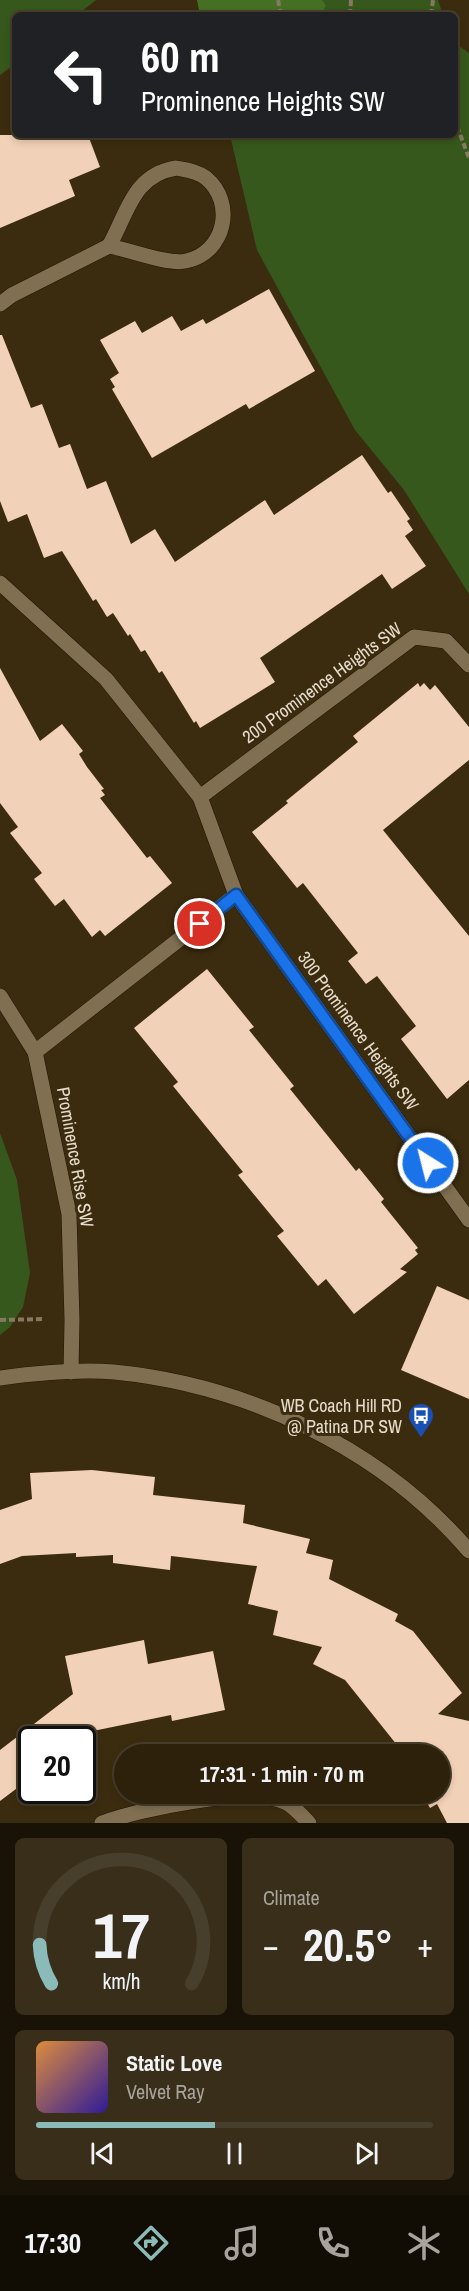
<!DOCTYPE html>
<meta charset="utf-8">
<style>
:root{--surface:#2d210b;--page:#392e19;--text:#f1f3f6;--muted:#a7a39d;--line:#483e2c;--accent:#8bbbb9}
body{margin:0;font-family:"Archivo Narrow",sans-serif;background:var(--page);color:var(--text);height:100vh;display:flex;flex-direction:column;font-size:22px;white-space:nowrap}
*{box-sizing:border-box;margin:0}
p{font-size:20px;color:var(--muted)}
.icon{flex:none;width:33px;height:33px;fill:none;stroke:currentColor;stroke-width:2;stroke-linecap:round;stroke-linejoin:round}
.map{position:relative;height:1823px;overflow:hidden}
.drawer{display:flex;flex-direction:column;gap:15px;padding:15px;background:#191206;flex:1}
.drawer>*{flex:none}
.top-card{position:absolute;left:12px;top:12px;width:446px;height:126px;border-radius:9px;box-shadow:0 3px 9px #0003,0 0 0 2px var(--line);background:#202124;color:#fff;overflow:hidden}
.speed{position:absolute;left:18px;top:1726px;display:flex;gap:12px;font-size:30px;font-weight:700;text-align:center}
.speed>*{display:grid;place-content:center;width:78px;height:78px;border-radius:50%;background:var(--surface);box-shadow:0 3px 9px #0003,0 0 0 2px var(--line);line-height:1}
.speed .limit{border:3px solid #111;border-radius:9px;background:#fff;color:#111}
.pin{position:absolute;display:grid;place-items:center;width:51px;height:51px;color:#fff;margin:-26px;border:3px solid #fff;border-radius:50%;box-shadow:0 2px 6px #0007}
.me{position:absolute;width:66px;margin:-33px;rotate:324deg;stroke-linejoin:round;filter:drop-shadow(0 0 4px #0008)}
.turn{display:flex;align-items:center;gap:21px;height:126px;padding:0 30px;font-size:27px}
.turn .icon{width:78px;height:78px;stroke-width:2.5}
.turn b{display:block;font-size:42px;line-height:51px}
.big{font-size:45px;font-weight:700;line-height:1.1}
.drawer .card{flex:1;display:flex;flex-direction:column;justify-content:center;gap:9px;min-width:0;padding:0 21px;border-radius:9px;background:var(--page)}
.drawer .dial{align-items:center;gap:0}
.dial svg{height:156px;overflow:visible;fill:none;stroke:var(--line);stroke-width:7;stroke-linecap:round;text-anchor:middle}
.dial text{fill:var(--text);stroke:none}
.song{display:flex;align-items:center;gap:18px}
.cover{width:72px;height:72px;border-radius:9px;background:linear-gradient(135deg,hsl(30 70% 55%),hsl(250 70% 35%))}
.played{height:6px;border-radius:3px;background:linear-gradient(90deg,var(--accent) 45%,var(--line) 45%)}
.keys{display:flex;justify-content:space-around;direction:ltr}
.heat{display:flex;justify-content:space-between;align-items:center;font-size:33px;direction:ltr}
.drawer .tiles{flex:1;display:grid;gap:15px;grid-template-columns:1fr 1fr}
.card:last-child{grid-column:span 2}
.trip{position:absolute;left:114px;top:1744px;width:336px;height:60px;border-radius:30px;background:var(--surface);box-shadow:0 3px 9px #0003,0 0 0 2px var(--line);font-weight:700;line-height:60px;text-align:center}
.menu{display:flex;height:96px;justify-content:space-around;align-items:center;background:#120d04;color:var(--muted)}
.menu .icon{width:42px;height:42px}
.menu .active{color:var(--accent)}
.menu b{font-size:27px;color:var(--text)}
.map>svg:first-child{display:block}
.green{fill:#36581c}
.forest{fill:#456f23}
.building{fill:#f1d1b8}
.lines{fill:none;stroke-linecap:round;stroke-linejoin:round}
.minor-casing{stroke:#231400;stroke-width:16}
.path{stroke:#867962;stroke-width:4;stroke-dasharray:6 3;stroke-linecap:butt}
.minor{stroke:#816f51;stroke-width:15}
.route-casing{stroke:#114b97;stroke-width:15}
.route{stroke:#1a73e8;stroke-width:10}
.labels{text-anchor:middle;stroke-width:6;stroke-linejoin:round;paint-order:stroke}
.street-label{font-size:18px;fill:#e6dccc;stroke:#3c2c0f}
.poi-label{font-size:18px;fill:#e6dccc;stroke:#3c2c0f;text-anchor:end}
</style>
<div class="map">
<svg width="469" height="1823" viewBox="0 0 469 1823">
<rect width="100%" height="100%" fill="#3c2c0f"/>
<g class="green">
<path d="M0 0H96L77 15H15V64L0 75Z"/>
<path d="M322 0H438L443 15H322L326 5Z"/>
<path d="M455 43 469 53V594L404 490 355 430 257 250 230 135H454Z"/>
<path d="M0 1133 17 1180 30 1273 23 1307 10 1327 0 1335Z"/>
</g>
<path class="forest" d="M197 0H322L326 5 322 15H200Z"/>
<g class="building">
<path d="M0 135H88L100 167 69 180 75 196 0 228Z"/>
<path d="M269 289 315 371 249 409 246 404 152 458 112 389 115 387 110 379 119 373 100 340 135 321 142 333 172 316 181 331 203 319 206 324Z"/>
<path d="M0 335H2L31 408 42 404 59 448 70 444 87 489 106 481 131 544 155 529 175 562 265 500 274 515 362 455 388 493 391 491 410 519 407 521 413 530 405 536 426 566 392 589 382 574 260 658 275 682 200 728 196 721 194 723 162 671 159 673 145 650 141 652 130 634 128 636 113 613 107 617 96 599 93 601 62 551 44 558 27 514 8 522 0 501Z"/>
<path d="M0 668 40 741 62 724 83 751 79 754 87 767 104 789 101 790 105 795 100 798 147 858 150 856 172 883 105 936 100 930 92 937 64 899 55 906 34 879 42 873 10 833 18 827 0 803Z"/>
<path d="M418 683 420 687 424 683 430 690 435 685 469 727V760L383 830 469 936V1080L447 1099 401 1039 416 1026 377 976 366 984 348 961 358 953 303 883 297 888 252 832 288 803 286 801 358 742 353 736Z"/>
<path d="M207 969 254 1027 249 1030 294 1086 290 1089 356 1171 359 1168 384 1199 381 1202 418 1248 415 1250 418 1254 400 1269 407 1272 354 1314 326 1279 318 1286 277 1236 284 1231 238 1175 243 1172 173 1086 178 1082 134 1028Z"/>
<path d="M437 1286 469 1300V1399L401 1370Z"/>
<path d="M92 1470 155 1477 153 1495 245 1505 243 1523 310 1539 306 1553 333 1560 329 1579 398 1614 395 1621 413 1631 462 1693 438 1714 469 1721V1823H447L437 1804 430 1808 422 1794H440V1755H405L345 1680 313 1664 322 1647 273 1635 278 1611 248 1604 257 1566 171 1556 170 1570 113 1563V1555L76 1557V1553L22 1556 0 1564V1510L32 1499 30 1473Z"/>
<path d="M144 1640 148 1664 213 1651 225 1710 172 1721 171 1715 49 1740H32V1777L0 1801V1750L73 1694 65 1656Z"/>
</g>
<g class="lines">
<defs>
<g id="minor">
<path d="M176 168C186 170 197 171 206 178 236 203 225 253 186 261 168 265 130 250 109 246 128 212 133 175 176 168Z"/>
<path d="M0 304 12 295 109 246"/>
<path d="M0 583 106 679 200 797 236 895 469 1220"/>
<path d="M200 797 414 637 446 641 469 665"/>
<path d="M0 996 35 1052 69 1214 72 1320 71 1372"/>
<path d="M35 1052 236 895"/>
<path d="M0 1378C37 1373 76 1369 114 1372 247 1385 381 1448 469 1551"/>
<path d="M102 1823C140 1809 248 1786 285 1802 294 1806 302 1816 309 1823"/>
</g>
</defs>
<use href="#minor" class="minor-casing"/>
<g class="path">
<path d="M278 0 281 15"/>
<path d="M350 15 351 0"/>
<path d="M431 15 433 0"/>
<path d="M454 118 469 158"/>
<path d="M0 1320 44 1319"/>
</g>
<use href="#minor" class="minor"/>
</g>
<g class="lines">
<defs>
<path id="route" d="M200 924 236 895 428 1163"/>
</defs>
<use href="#route" class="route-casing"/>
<use href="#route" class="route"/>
</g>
<defs>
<symbol id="bus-pin" viewBox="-11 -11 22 30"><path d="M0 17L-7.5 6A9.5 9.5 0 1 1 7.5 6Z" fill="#1a4fb4" stroke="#3c2c0f"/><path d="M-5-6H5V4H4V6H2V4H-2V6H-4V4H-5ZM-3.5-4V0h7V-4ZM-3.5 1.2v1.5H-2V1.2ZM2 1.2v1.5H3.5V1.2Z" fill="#fff"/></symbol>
</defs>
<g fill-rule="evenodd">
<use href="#bus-pin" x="406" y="1401" width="30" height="40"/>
</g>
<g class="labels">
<g class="street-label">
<text transform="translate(322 683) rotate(-36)" y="6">200 Prominence Heights SW</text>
<text transform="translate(358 1031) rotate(54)" y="6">300 Prominence Heights SW</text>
<text transform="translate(75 1157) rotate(80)" y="6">Prominence Rise SW</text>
</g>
<g class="poi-label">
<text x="402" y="1412">WB Coach Hill RD<tspan x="402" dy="21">@ Patina DR SW</tspan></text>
</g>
</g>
</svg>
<div class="speed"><div class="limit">20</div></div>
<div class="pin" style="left:200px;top:924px;background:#d93025"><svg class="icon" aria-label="arrive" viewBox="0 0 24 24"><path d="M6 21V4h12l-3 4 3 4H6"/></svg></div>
<svg class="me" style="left:428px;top:1163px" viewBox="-20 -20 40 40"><circle r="17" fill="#1a73e8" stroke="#fff" stroke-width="3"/><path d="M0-11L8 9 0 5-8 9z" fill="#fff"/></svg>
<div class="trip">17:31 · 1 min · 70 m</div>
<div class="top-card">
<div class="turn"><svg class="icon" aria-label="left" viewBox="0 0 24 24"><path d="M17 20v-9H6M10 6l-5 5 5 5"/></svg><div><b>60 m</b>Prominence Heights SW</div></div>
</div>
</div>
<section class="drawer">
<div class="tiles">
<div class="card dial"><svg viewBox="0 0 100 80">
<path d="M14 69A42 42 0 1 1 86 69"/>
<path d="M14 69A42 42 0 0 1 8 49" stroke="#8bbbb9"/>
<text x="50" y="56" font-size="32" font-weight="700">17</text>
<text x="50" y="72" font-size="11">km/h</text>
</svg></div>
<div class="card"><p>Climate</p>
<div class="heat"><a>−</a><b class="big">20.5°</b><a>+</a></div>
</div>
<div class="card">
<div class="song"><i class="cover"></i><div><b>Static Love</b><p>Velvet Ray</p></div></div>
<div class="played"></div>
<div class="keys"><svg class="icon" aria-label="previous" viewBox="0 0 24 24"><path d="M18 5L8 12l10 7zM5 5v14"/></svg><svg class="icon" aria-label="pause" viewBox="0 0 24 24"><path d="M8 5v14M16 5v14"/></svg><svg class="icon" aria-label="next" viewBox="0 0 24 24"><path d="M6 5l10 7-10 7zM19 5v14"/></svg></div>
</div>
</div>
</section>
<nav class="menu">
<b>17:30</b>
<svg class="icon active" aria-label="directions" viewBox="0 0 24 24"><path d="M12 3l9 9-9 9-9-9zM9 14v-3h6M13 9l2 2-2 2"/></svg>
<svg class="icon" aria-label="music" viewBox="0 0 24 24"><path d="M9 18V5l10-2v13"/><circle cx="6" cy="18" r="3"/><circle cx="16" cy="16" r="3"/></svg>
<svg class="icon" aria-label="phone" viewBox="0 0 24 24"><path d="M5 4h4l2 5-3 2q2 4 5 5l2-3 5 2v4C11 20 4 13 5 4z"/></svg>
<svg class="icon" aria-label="climate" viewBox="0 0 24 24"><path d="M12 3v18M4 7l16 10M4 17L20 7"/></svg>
</nav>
